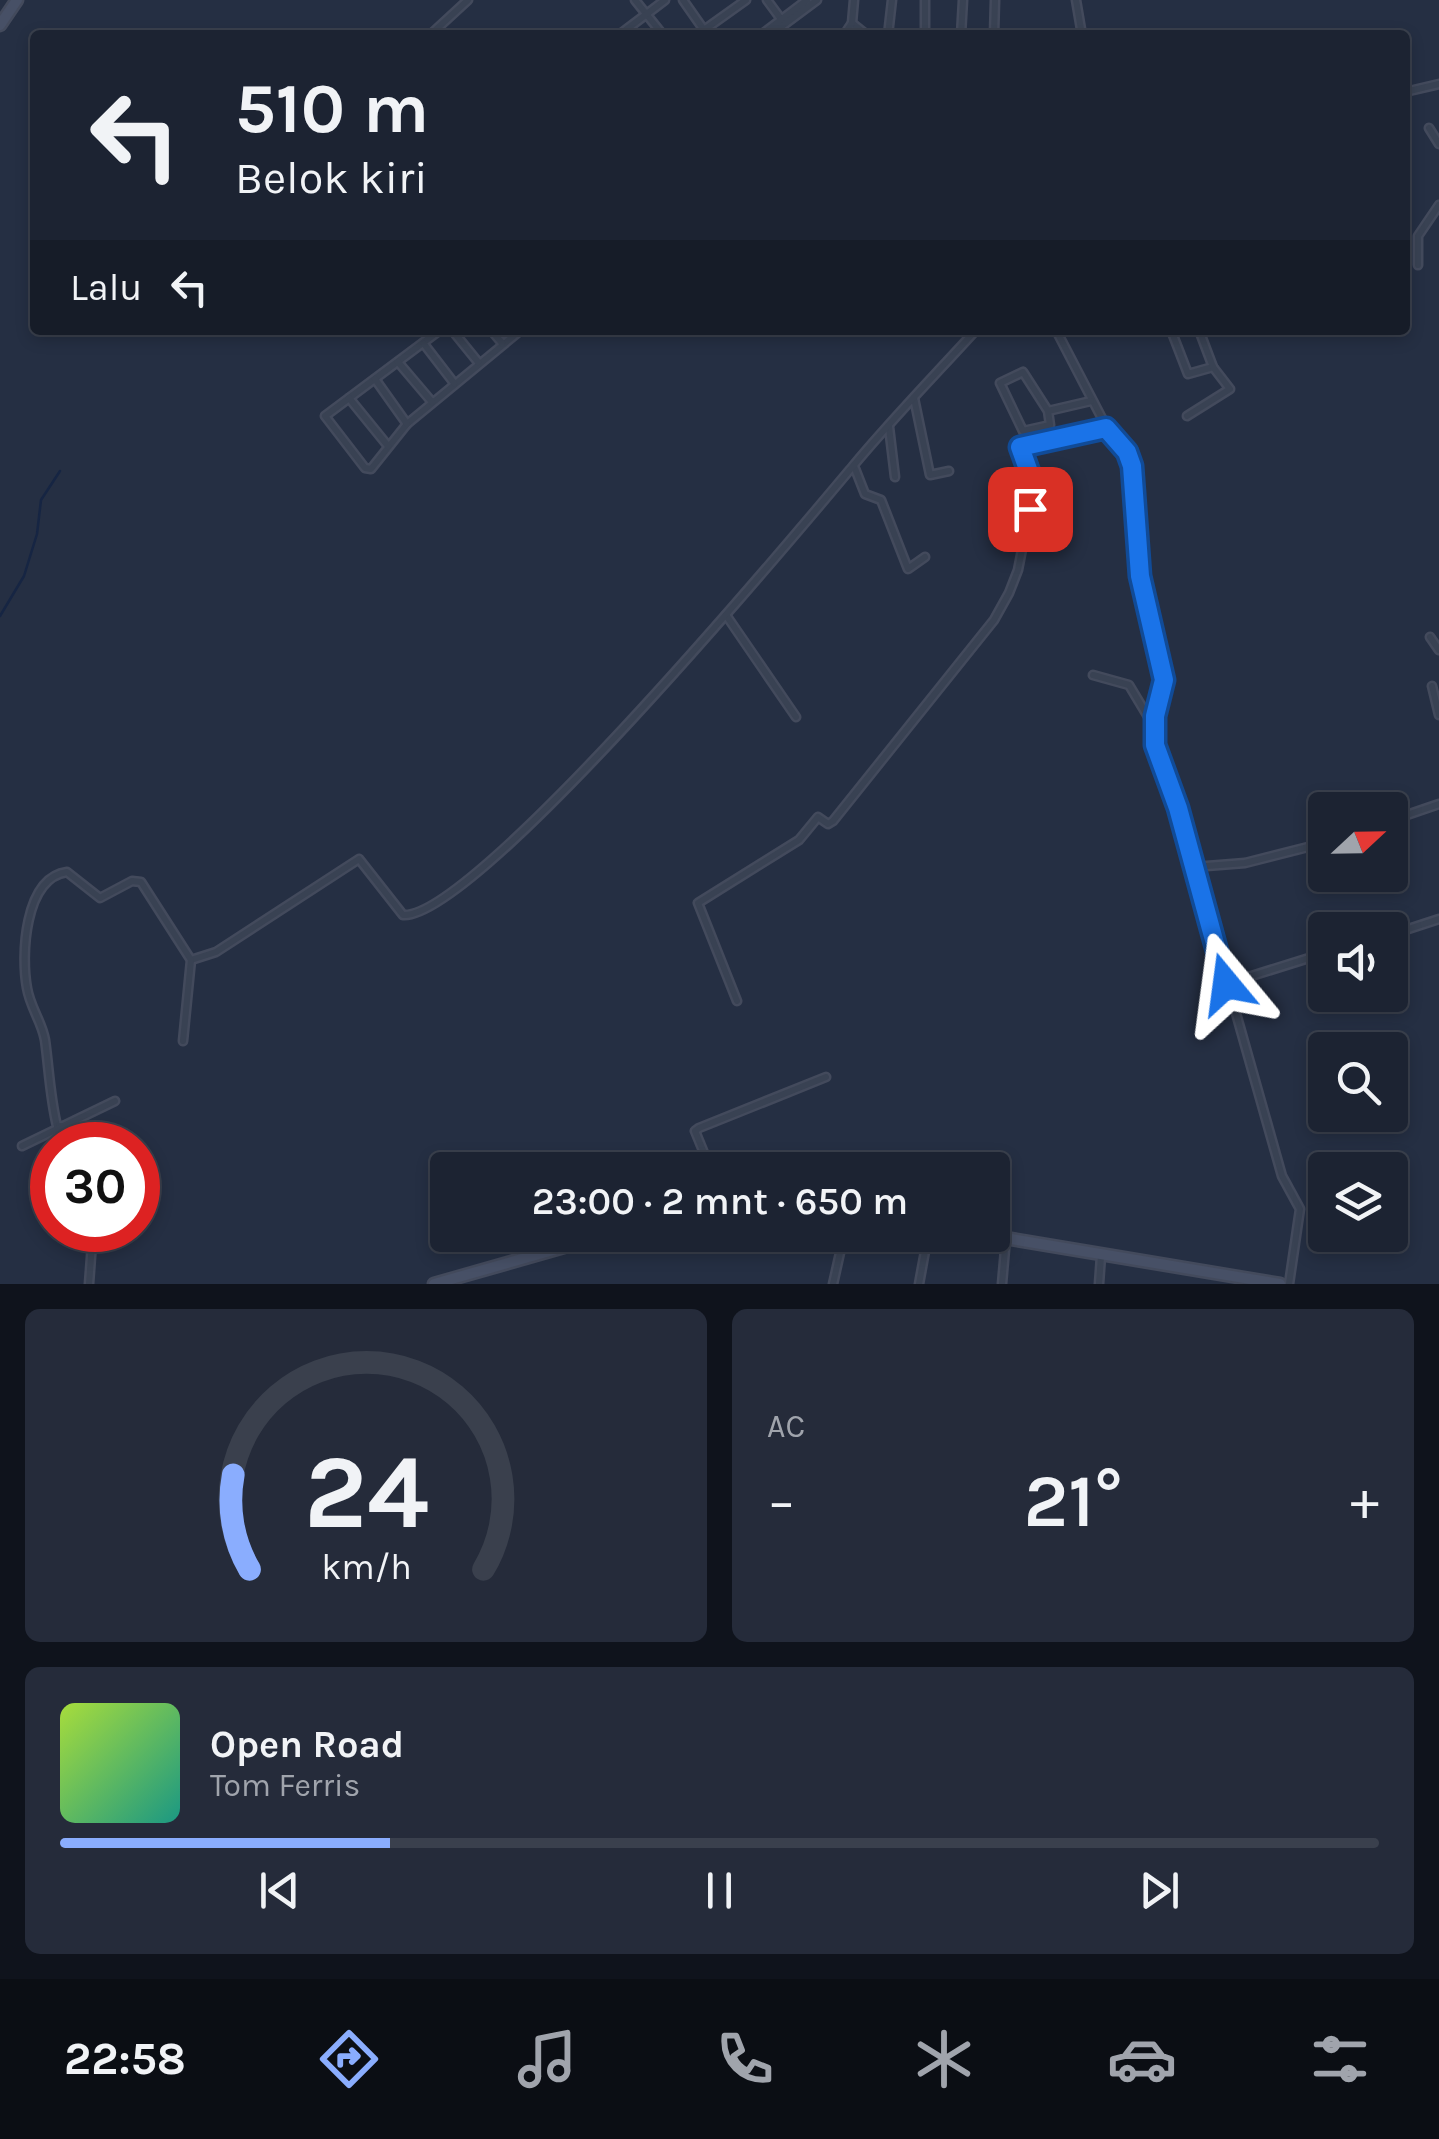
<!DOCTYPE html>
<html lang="id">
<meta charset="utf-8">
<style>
:root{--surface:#1c2332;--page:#252b3a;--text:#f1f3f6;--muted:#a0a4ac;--line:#3a404d;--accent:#8aadfe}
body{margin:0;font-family:Karla,sans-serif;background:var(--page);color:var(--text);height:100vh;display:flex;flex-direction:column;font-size:38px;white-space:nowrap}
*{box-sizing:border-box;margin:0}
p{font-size:32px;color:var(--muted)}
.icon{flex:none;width:55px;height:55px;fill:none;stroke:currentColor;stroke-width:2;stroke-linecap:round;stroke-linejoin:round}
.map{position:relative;height:1284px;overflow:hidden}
.drawer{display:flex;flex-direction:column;gap:25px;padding:25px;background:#0f131c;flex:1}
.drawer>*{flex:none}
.top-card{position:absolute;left:30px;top:30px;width:1380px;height:305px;border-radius:10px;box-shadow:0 5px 15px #0003,0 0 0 2px var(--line);background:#1c2332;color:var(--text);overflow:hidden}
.needle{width:65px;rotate:68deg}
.tools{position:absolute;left:1308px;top:792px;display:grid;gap:20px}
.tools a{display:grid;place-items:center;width:100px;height:100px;border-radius:10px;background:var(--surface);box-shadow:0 5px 15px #0003,0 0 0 2px var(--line);font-size:50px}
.speed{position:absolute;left:30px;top:1122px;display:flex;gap:20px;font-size:50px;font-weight:700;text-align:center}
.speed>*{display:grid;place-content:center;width:130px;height:130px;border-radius:50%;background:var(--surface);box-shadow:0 5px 15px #0003,0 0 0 2px var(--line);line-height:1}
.speed .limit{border:15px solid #d22;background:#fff;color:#111}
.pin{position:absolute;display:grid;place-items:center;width:85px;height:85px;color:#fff;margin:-42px;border-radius:20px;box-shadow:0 5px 15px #0006}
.me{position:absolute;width:110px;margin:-55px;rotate:344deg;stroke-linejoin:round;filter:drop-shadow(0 0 8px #0008)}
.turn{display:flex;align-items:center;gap:35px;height:210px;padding:0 40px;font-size:45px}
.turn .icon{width:130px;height:130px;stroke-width:2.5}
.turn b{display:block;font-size:70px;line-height:85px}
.then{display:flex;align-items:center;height:95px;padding:0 40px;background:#0003;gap:20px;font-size:38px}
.big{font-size:75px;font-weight:600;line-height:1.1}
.drawer .card{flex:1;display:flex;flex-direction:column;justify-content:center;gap:15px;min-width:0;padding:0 35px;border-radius:15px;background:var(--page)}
.drawer .dial{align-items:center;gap:0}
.dial svg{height:260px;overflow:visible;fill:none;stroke:var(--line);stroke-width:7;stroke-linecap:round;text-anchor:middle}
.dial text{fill:var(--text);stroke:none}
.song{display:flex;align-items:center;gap:30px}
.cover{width:120px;height:120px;border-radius:15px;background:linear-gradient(135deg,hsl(80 70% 55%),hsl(170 70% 35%))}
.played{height:10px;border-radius:5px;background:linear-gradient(90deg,var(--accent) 25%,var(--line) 25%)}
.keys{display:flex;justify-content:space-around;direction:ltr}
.heat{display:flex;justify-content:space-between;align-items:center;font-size:55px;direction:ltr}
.drawer .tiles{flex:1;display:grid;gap:25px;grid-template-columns:1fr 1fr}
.card:last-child{grid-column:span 2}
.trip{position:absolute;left:430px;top:1152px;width:580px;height:100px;border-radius:10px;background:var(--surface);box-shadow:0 5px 15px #0003,0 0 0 2px var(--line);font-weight:600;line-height:100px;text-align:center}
.tabs{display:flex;height:160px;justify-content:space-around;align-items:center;background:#0b0e14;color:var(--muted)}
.tabs .icon{width:70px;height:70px}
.tabs .selected{color:var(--accent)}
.tabs b{font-size:45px;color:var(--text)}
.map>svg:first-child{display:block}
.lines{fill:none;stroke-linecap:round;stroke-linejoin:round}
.stream{stroke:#162543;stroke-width:2.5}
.street-casing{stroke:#434a5c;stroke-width:11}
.secondary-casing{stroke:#434a5c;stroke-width:15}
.street{stroke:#394253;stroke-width:6}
.secondary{stroke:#475066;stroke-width:10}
.route-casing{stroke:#114b97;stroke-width:25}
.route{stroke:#1a73e8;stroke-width:18}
</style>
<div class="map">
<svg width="1439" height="1284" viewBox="0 0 1439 1284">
<rect width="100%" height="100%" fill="#252f43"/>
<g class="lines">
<path class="stream" d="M0 616 24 576 37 534 41 500 60 471"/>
<defs>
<g id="street">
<path d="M635 0 663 35"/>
<path d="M683 0 704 30"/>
<path d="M767 0 781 19"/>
<path d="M1076 0 1082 35"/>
<path d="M852 23 867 35"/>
<path d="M430 35 468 0"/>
<path d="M619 35 665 0"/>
<path d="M697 35 746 0"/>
<path d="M761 35 807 0"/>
<path d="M770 35 817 0"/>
<path d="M844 35 852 23 854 0"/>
<path d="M888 35 892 0"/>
<path d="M925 35V0"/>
<path d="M961 35 963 0"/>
<path d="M994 35 995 0"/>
<path d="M1405 92 1439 84"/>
<path d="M1429 128 1439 144"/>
<path d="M1418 265V236L1439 205"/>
<path d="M440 330 325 416 365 468 371 469 407 424 521 330"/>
<path d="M452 330 478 362"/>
<path d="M491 330 502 343"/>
<path d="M1056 330 1107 428 1130 458 1140 575 1164 680 1155 716V745L1178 808 1282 1176 1300 1209 1289 1284"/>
<path d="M1171 330 1188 374 1213 367"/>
<path d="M424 344 454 383"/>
<path d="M398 362 432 402"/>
<path d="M375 379 407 424"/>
<path d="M349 398 388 446"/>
<path d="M914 398 930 475 949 471"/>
<path d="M1048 411 1050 425 1023 431 1000 383 1023 372 1048 411 1091 401"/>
<path d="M1187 416 1230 389 1213 367 1199 330"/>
<path d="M889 427 895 477"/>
<path d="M854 466 865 494 881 500 908 569 925 557"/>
<path d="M726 615 796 717"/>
<path d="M1430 637 1439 650"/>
<path d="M1093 675 1129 685 1153 725"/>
<path d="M1432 686 1439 715"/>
<path d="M1390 839 1403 835 1401 817 1439 804"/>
<path d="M1194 867 1245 863 1312 846 1325 851"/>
<path d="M1390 935 1439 919"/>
<path d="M191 960 216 952 359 859 403 915C474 920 795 535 853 466 892 419 935 375 976 330"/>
<path d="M1226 984 1325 953"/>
<path d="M737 1001 698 903 799 840 818 817 828 824 833 821 994 620 1009 593 1018 570 1032 499 1020 447 1106 429"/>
<path d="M57 1126C50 1097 49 1069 45 1040 42 1022 30 1007 27 988 21 956 24 878 67 872L100 898 132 881 141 882 191 960 183 1041"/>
<path d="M59 1126 75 1128 86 1145"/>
<path d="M22 1146 115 1101"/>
<path d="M711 1170 695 1131 699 1128 826 1077"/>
<path d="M89 1284 93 1230"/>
<path d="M833 1284 844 1235"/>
<path d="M919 1284 928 1235"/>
<path d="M1002 1284 1006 1238"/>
<path d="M1099 1284 1101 1256"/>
</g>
<g id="secondary">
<path d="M0 25 17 0"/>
<path d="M987 1235 1280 1284"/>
<path d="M434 1284 606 1235"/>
</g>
</defs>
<use href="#street" class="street-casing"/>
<use href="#secondary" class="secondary-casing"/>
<use href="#street" class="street"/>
<use href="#secondary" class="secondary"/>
</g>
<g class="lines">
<defs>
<path id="route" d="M1030 509 1029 472 1020 447 1106 428 1127 452 1132 466 1140 576 1164 680 1155 716V745L1178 808 1226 984"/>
</defs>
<use href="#route" class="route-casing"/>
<use href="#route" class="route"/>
</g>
</svg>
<div class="tools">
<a><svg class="needle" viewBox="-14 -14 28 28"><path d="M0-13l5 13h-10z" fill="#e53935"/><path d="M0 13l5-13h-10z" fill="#a0a4ac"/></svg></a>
<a><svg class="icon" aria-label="sound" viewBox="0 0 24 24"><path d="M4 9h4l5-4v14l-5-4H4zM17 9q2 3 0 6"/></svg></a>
<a><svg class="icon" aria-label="search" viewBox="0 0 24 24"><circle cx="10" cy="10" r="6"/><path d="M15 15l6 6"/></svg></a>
<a><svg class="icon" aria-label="layers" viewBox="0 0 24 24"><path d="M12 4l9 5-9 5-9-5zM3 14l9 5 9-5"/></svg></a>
</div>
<div class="speed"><div class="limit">30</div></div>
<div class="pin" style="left:1030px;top:509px;background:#d93025"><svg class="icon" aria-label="arrive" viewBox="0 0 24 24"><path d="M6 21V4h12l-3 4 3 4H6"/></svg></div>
<svg class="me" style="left:1226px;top:984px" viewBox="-20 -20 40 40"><path d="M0-17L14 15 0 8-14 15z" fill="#1a73e8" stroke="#fff" stroke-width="4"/></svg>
<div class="trip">23:00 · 2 mnt · 650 m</div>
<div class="top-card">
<div class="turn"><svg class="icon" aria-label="left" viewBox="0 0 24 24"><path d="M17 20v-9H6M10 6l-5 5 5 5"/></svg><div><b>510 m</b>Belok kiri</div></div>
<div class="then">Lalu<svg class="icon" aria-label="left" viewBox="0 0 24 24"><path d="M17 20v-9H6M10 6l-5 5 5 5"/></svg></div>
</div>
</div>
<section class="drawer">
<div class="tiles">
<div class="card dial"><svg viewBox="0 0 100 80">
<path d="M14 69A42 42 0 1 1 86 69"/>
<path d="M14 69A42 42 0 0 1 9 40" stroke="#8aadfe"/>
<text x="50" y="56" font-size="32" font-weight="700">24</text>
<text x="50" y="72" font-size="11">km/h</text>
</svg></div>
<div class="card"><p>AC</p>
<div class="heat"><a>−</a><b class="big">21°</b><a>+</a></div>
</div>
<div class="card">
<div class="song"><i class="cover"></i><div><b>Open Road</b><p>Tom Ferris</p></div></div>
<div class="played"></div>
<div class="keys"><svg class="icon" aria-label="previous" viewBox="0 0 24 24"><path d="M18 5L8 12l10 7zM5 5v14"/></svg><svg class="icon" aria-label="pause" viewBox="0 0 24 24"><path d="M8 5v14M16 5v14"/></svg><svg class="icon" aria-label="next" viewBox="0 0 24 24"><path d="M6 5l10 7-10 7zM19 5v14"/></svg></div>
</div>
</div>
</section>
<nav class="tabs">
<b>22:58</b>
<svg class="icon selected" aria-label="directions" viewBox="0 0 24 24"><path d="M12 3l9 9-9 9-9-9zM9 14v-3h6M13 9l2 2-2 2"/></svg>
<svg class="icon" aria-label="music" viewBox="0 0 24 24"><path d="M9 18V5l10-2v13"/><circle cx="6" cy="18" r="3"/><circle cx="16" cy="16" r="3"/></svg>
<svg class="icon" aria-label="phone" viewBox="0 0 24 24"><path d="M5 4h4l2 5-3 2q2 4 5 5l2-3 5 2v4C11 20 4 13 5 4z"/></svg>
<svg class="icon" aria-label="climate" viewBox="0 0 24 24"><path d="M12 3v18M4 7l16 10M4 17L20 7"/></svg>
<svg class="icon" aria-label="car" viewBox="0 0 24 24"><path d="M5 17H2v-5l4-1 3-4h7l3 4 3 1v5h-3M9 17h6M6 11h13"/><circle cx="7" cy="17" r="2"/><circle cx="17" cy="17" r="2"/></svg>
<svg class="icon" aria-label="filters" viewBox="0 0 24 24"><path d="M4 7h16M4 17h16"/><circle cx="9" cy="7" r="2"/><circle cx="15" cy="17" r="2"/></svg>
</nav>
